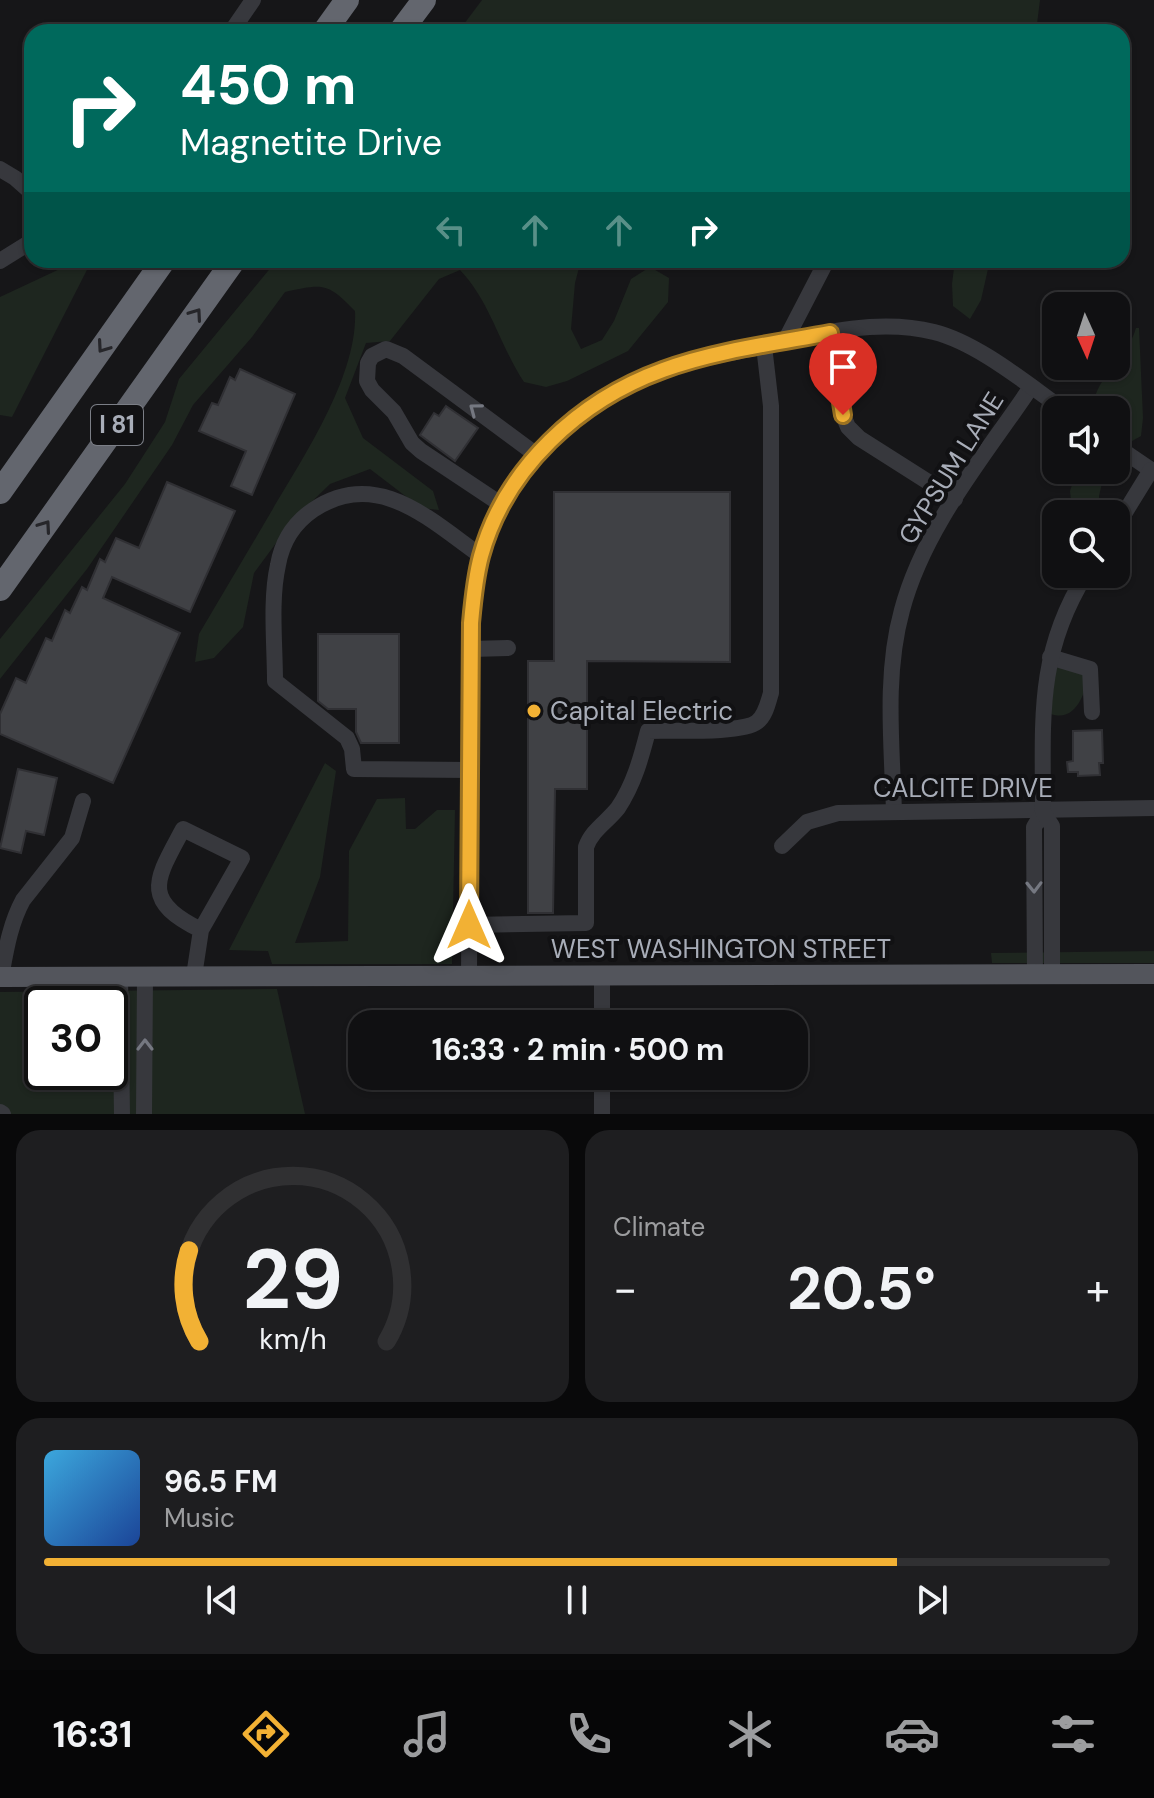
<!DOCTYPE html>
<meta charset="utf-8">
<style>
:root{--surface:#101012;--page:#1e1e20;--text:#f1f3f6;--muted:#9c9d9f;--line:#303032;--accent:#f2b134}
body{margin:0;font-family:"DM Sans",sans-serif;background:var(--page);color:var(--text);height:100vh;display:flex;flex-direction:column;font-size:30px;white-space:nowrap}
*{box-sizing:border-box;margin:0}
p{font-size:26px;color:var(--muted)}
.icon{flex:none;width:44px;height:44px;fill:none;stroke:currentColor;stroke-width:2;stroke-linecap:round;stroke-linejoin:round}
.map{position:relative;height:1114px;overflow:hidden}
.side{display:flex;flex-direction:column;gap:16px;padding:16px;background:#09090a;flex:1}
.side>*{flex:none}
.hud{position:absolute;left:24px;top:24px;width:1106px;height:244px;border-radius:24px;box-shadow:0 2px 6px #0004,0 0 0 2px var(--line);background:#00695c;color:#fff;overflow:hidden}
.needle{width:52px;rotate:177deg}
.buttons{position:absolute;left:1042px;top:292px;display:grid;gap:16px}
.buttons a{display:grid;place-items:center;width:88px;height:88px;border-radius:16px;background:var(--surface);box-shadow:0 2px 6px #0004,0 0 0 2px var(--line);font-size:40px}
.speed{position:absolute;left:24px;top:986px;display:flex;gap:16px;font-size:40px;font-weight:700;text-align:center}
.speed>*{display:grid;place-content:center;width:104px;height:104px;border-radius:50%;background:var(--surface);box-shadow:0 2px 6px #0004,0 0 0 2px var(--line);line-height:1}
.speed .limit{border:4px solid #111;border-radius:12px;background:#fff;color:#111}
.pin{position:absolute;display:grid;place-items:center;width:68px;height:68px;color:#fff;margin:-82px -34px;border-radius:50% 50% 50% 0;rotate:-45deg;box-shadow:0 0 8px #0007}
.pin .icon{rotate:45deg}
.me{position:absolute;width:88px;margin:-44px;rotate:0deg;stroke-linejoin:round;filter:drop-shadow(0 0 6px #0008)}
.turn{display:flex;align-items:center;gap:28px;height:168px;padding:0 24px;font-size:36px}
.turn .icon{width:104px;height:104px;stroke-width:2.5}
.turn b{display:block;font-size:56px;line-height:68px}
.lanes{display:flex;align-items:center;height:76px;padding:0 24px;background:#0003;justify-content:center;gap:40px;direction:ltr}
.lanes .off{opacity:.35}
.big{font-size:60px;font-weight:700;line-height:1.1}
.side .widget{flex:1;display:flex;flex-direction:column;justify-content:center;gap:12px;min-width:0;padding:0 28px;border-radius:24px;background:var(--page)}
.side .dial{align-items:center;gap:0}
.dial svg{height:208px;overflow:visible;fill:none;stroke:var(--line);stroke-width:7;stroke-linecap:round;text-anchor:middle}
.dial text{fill:var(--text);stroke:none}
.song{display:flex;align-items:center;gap:24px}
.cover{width:96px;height:96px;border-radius:12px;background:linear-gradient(135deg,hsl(200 70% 55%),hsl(220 70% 35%))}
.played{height:8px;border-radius:4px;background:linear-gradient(90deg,var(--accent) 80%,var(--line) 80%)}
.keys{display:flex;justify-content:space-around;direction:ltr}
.heat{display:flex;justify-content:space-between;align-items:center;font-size:44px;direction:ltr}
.side .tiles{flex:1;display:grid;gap:16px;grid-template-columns:1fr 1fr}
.widget:last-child{grid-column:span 2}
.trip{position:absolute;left:348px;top:1010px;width:460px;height:80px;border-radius:24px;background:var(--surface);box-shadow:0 2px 6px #0004,0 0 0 2px var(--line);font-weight:700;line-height:80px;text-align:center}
.menu{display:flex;height:128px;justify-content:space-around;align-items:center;background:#060607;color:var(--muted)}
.menu .icon{width:56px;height:56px}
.menu .selected{color:var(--accent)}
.menu b{font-size:36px;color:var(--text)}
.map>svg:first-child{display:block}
.green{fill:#1e261f;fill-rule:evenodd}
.building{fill:#404145;stroke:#303034;stroke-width:2}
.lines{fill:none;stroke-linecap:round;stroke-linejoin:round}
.minor{stroke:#37383d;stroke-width:16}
.major{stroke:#53555c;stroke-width:20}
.highway{stroke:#63666e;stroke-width:24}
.oneway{stroke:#26262a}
.oneway2{stroke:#757881}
.route-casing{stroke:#9d7322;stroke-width:20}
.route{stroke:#f2b134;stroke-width:14}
.poi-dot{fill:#f2b134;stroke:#111113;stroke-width:3}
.labels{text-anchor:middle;stroke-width:8;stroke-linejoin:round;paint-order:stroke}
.shield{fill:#111113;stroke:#7b7e86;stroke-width:2}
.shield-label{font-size:24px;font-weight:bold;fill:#a8adb8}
.street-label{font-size:26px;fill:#a8adb8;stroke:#111113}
.poi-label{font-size:26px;fill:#a8adb8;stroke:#111113;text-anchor:start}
</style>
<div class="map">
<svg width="1154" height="1114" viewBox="0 0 1154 1114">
<rect width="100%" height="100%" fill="#161618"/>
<g class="green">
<path d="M482 0H1040L1036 32H458Z"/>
<path d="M79 260H92L12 417 0 415V297Z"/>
<path d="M277 260H581L575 283 571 329 581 349 602 340 614 321 631 279 650 267 669 278 668 302 628 351 567 381 546 387 524 382C500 346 490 301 460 270L439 279 390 341 366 343 345 398 363 438 433 491 439 510 421 508 370 469 330 484 293 520 254 573 243 627 214 658 195 662 199 634C223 593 247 553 271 512 303 457 358 376 355 311 327 282 323 284 285 292L252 337 193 405 172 445 87 569 0 679V639L125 484 165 422 179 379Z"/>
<path d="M955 260H990L981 300 970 319 953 306 952 284Z"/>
<path d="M1136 328H1139L1143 418 1141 436 1116 450V410H1092C1097 372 1126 363 1136 328Z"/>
<path d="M1077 470H1105L1099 496 1100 513 1071 501 1070 491Z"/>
<path d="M1056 655 1091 671C1085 691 1077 723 1051 714Z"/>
<path d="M325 763 336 771 320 877 295 943 348 941 349 851 377 799 405 798 406 829H415L437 810H455L452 964H272L268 951 229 950Z"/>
<path d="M1154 951V963H992L991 953Z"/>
<path d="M277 989 305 1114H0V992ZM42 1004H110V1072H42Z"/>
</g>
<g class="building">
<path d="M240 369 295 394 252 495 231 486 246 451 199 431 212 403 218 405 230 377 235 380Z"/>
<path d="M446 406 478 428 455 461 420 435 434 413 439 416Z"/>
<path d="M167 482 235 511 190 612 112 577 103 598 180 633 113 783 0 734V714L16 678 26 683 46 638 52 641 65 610 70 613 82 587 87 590 100 559 105 562 116 538 139 548Z"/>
<path d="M554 492H730V662L587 661V789H555L553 913H528V661H554Z"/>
<path d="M318 634H399V743H361L356 732V709H328L318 701Z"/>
<path d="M1102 730 1103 763H1099L1100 775 1078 776V772H1068L1067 762 1073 761V731Z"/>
<path d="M18 769 57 778 44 835 26 831 21 853 0 848Z"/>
</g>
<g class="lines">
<g class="minor">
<path d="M231 32 253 0"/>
<path d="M0 169 15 178 32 193"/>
<path d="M0 261 32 241"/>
<path d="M830 333 843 415 848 427 859 438 955 499"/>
<path d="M785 341 827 260"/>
<path d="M1116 446 1154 472"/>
<path d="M502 505 421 451 412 443 394 412 372 390 367 381 368 363 372 356 386 349 403 356 538 456"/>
<path d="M1116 527 1151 470"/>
<path d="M471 649 508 648"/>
<path d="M1050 657 1090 669 1092 712"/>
<path d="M470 770 354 769 352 749 347 738 275 681C275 645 270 600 278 565 282 542 294 523 313 510 377 467 430 520 481 556"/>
<path d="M894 812C892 745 884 675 902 610 924 527 984 457 1031 387"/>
<path d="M782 846 807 822 838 813 1154 808"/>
<path d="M469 925 586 923V847C592 830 607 822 618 808 634 784 641 758 648 731 670 730 742 734 757 722 766 715 768 702 771 693V406L764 346"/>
<path d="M1035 974 1034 827 1043 812"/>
<path d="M1052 974V826L1043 812C1043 721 1036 654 1086 574"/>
<path d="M120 976 122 1114"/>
<path d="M194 976 201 930C139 900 157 878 183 829L242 858 201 930"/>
<path d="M469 976 471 623C474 601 475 578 481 557 504 469 581 397 665 369 698 358 733 353 766 346 820 333 879 318 934 332 978 343 1027 384 1064 410"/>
<path d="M602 976V1024"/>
<path d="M1 977C6 950 10 924 23 900L72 838 83 801"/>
<path d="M602 1076V1114"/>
<path d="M0 1112 3 1114"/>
<path d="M144 1114 145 977"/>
</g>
<path class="major" d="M0 977 1154 974"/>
<g class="highway">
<path d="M324 32 347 0"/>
<path d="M400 32 424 0"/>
<path d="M0 492 164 260"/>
<path d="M0 589 234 260"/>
</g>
</g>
<defs><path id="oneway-chevron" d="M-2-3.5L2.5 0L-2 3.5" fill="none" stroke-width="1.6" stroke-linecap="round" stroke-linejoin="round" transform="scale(2)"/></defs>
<g class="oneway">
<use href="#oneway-chevron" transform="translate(196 314) rotate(-55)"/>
<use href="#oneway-chevron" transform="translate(103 347) rotate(125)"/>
<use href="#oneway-chevron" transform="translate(45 526) rotate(-55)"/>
</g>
<g class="oneway2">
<use href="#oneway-chevron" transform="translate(475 409) rotate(-143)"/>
<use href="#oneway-chevron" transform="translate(1034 887) rotate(89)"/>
<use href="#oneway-chevron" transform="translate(145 1045) rotate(-90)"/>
</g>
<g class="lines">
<defs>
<path id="route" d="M469 925 471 623C473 601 475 578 481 556 505 468 580 400 663 370 714 351 776 343 830 333L843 415"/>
</defs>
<use href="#route" class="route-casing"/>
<use href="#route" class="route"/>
</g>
<circle class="poi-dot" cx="534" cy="711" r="8"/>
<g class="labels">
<rect class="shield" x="91" y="405" width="52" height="40" rx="6"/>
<g class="shield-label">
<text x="117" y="433">I 81</text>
</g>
<g class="street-label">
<text transform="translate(951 468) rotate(-58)" y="9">GYPSUM LANE</text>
<text x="963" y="797">CALCITE DRIVE</text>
<text x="721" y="958">WEST WASHINGTON STREET</text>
</g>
<g class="poi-label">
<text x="550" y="720">Capital Electric</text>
</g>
</g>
</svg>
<div class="buttons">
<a><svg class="needle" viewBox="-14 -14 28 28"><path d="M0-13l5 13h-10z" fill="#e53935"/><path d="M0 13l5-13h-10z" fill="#9c9d9f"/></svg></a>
<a><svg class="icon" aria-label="sound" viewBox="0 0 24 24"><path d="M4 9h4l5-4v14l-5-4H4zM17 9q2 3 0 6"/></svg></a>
<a><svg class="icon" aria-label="search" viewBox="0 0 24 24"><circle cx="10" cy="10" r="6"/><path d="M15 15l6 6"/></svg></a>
</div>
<div class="speed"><div class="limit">30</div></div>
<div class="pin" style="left:843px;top:415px;background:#d93025"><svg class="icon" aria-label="arrive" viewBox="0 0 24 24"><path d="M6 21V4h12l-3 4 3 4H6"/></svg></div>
<svg class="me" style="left:469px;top:925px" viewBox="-20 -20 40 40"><path d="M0-17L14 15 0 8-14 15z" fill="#f2b134" stroke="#fff" stroke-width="4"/></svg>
<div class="trip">16:33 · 2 min · 500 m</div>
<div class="hud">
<div class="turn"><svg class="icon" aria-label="right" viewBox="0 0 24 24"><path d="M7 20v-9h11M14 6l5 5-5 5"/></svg><div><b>450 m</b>Magnetite Drive</div></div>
<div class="lanes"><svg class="icon off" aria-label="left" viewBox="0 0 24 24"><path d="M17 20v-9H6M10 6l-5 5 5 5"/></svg><svg class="icon off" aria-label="ahead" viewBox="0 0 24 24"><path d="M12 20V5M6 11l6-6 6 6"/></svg><svg class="icon off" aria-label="ahead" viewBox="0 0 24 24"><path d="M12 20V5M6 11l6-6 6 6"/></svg><svg class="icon" aria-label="right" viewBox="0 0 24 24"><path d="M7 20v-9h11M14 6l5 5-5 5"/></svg></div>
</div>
</div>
<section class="side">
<div class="tiles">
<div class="widget dial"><svg viewBox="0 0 100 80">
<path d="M14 69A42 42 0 1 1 86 69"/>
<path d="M14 69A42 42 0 0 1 10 34" stroke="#f2b134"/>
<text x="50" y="56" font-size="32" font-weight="700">29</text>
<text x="50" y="72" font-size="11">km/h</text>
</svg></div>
<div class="widget"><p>Climate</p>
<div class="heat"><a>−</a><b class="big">20.5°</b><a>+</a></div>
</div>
<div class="widget">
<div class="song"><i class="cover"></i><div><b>96.5 FM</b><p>Music</p></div></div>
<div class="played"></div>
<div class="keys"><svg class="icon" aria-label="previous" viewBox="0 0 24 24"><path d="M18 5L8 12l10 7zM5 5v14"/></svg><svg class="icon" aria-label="pause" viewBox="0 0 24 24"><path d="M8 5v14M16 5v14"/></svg><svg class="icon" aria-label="next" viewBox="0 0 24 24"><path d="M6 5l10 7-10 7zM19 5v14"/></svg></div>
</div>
</div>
</section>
<nav class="menu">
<b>16:31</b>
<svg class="icon selected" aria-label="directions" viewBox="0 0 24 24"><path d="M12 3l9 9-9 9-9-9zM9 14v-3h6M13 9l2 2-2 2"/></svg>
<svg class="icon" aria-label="music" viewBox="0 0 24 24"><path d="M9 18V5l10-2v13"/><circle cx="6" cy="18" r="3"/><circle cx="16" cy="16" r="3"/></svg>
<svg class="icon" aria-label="phone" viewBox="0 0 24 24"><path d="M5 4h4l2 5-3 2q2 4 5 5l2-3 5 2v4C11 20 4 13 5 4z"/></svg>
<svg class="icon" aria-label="climate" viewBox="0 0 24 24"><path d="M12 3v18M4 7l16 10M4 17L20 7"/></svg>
<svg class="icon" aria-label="car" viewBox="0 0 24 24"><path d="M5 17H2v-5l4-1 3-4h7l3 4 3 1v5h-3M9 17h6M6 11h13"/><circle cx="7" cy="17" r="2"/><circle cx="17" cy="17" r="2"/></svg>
<svg class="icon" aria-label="filters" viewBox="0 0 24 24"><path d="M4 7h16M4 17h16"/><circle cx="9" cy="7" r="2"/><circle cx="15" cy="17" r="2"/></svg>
</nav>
